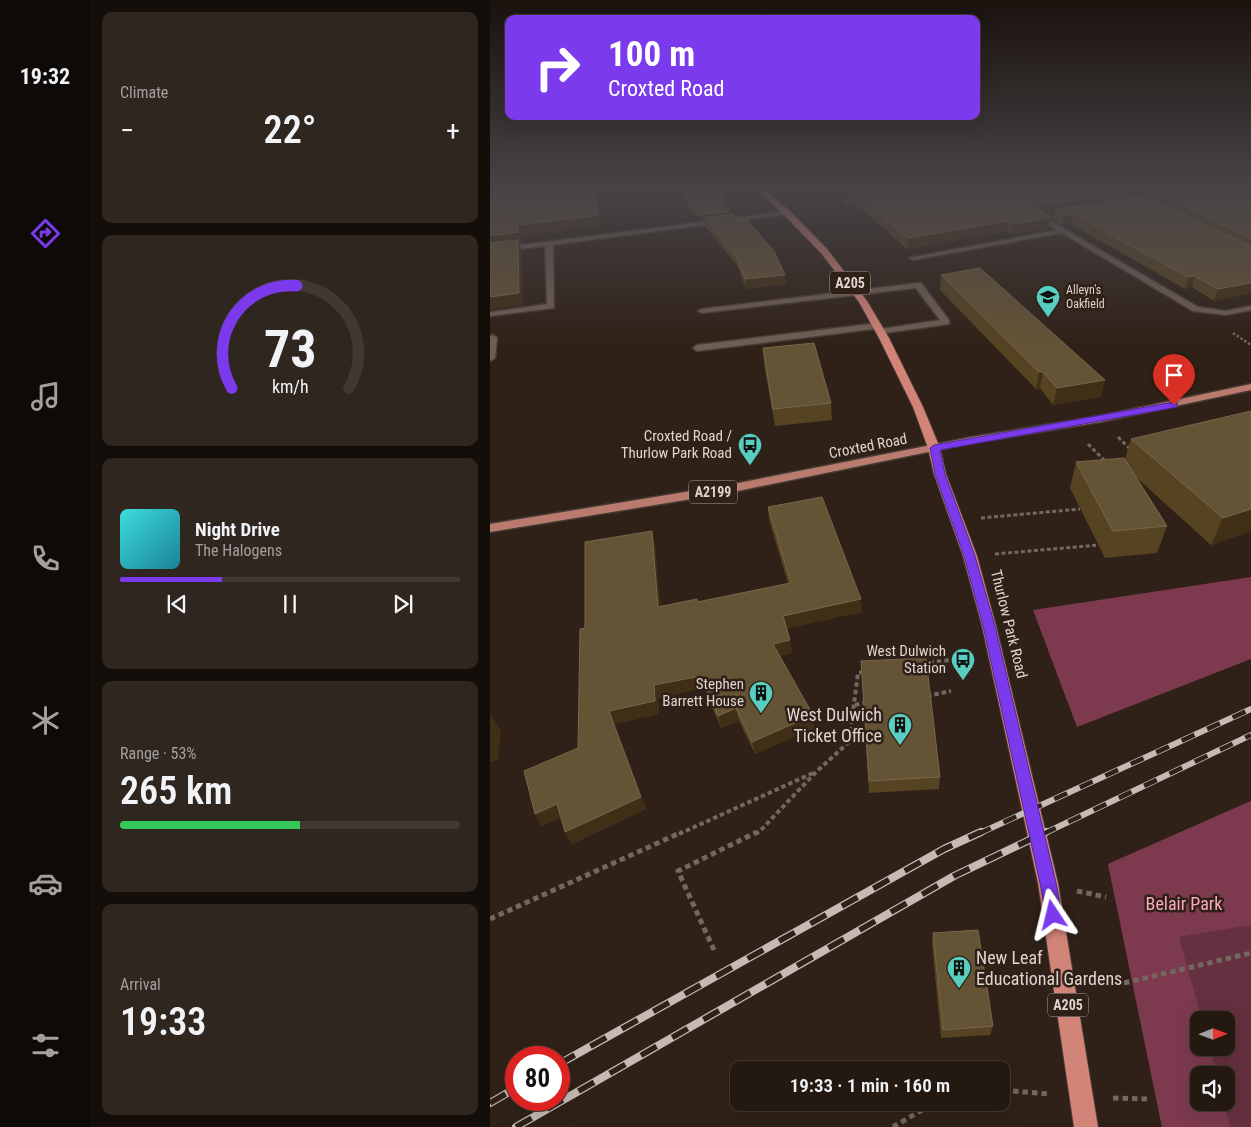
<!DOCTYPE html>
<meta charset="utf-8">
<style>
:root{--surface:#231911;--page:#2f261f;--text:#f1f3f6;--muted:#a3a09f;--line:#403831;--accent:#7c3aed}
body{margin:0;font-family:"Roboto Condensed",sans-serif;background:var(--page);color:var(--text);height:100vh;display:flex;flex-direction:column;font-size:19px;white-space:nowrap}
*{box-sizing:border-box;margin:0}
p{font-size:16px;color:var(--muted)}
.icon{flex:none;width:28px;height:28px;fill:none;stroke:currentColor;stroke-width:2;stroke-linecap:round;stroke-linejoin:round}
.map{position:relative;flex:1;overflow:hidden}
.side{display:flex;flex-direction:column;gap:12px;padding:12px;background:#130e09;width:400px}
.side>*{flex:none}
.hud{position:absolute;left:15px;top:15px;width:475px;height:105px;border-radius:10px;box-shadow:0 5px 20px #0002,0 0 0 1px var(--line);background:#7c3aed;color:#fff;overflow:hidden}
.needle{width:32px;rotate:89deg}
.fabs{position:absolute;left:700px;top:1011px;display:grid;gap:10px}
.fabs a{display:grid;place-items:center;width:45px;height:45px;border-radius:10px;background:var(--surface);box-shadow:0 5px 20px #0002,0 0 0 1px var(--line);font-size:25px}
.speed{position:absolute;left:15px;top:1046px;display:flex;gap:10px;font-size:25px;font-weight:700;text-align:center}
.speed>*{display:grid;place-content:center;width:65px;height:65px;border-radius:50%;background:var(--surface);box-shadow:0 5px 20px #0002,0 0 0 1px var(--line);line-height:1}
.speed .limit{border:8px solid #d22;background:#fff;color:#111}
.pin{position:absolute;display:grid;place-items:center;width:42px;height:42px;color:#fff;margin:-51px -21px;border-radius:50% 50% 50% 0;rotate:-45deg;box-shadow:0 0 5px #0007}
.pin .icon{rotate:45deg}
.me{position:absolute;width:55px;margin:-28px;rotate:350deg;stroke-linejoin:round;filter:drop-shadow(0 0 4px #0008)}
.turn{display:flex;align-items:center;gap:18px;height:105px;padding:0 20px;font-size:22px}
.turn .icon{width:65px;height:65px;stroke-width:2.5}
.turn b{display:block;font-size:35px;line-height:42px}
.big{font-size:38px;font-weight:600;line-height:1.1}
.side .card{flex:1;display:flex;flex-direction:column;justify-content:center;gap:8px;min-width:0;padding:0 18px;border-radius:10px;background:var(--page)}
.side .dial{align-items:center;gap:0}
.dial svg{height:130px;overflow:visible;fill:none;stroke:var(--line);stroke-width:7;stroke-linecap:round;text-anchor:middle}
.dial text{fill:var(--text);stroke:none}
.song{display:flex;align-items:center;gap:15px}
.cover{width:60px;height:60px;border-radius:8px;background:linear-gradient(135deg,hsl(180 70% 55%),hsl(190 70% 35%))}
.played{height:5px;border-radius:2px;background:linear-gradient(90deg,var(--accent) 30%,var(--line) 30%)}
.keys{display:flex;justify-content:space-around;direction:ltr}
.heat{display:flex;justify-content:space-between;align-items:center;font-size:28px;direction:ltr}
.charge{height:8px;border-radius:4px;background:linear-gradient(90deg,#34c759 53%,var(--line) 0)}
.trip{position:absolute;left:240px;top:1061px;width:280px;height:50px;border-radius:10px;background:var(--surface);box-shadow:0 5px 20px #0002,0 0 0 1px var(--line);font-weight:600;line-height:50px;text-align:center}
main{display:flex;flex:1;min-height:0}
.menu{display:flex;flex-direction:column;width:90px;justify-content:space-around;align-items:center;background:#0e0a07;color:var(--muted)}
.menu .icon{width:35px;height:35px}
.menu .active{color:var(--accent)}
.menu b{font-size:22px;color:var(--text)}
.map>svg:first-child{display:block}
.green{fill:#65303f;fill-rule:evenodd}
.forest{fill:#7d3a4e}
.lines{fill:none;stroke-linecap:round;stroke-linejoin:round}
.service-casing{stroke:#463b34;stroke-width:3}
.minor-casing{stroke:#463b34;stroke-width:3}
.primary-casing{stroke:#463b34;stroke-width:3}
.trunk-casing{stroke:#463b34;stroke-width:2}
.path-far3{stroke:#74675f;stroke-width:2.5;stroke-dasharray:2.5 2;stroke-linecap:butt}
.path-far2{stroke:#74675f;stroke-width:3;stroke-dasharray:4 2.5;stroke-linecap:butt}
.path-far1{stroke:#74675f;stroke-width:4;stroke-dasharray:4.5 3;stroke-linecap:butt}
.path{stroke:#74675f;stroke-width:5;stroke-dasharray:5.5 4;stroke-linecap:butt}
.service{fill:#6f5e53;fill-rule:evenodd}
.minor{fill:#6f5e53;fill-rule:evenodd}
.primary{fill:#ba7b6f;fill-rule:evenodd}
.trunk{fill:#d38478;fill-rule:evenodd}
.rail-far1-casing{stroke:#c5bab4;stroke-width:6}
.rail-casing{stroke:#c5bab4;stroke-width:8}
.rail-far1{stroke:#2f2117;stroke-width:4.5;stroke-dasharray:14;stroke-linecap:butt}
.rail{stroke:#2f2117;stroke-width:5.5;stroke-dasharray:18;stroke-linecap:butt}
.wall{fill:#554322;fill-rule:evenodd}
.shaded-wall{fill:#402f16}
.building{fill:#645335;stroke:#77674d}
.route{fill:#7c3aed;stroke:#51269a}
.labels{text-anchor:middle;stroke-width:5;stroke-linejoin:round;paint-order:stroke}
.far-poi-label{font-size:12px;fill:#dfd5cf;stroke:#2f2117;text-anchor:start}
.shield{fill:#2f2117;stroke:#aa9f98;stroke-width:1}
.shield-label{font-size:14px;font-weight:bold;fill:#dfd5cf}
.poi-label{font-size:15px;fill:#dfd5cf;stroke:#2f2117;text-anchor:end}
.street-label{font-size:15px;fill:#dfd5cf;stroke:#2f2117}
.near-poi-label{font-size:18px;fill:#dfd5cf;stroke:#2f2117;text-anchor:end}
.near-park-label{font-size:18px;fill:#fba9bd;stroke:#2f2117}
</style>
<main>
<nav class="menu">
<b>19:32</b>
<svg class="icon active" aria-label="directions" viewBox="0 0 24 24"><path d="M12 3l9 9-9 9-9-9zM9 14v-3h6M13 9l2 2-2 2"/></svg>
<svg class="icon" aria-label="music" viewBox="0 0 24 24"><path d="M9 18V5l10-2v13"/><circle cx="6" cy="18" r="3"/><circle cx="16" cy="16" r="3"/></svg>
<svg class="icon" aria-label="phone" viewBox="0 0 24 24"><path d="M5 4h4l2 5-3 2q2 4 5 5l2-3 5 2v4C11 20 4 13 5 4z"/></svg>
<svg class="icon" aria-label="climate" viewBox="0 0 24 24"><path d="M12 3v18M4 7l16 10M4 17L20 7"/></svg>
<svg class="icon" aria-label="car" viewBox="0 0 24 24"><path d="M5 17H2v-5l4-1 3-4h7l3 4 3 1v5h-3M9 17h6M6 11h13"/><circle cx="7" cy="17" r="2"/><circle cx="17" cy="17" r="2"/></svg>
<svg class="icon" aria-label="filters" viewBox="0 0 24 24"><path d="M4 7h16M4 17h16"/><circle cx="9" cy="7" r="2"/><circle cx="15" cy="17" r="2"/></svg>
</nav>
<section class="side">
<div class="card"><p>Climate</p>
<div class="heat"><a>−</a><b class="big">22°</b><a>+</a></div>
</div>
<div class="card dial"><svg viewBox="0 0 100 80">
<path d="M14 69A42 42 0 1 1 86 69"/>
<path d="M14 69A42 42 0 0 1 54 6" stroke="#7c3aed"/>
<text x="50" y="56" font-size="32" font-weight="700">73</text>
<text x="50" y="72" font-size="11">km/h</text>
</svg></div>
<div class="card">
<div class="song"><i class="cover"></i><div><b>Night Drive</b><p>The Halogens</p></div></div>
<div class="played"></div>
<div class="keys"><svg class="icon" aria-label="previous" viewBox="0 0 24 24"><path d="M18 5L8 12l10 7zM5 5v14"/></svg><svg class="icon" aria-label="pause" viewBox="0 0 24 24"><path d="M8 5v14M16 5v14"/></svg><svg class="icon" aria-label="next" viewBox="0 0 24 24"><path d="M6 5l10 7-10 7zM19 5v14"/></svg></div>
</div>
<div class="card"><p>Range · 53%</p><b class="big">265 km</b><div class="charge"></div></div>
<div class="card"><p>Arrival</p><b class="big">19:33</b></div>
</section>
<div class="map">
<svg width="761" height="1127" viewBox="0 0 761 1127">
<rect width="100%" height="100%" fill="#2f2117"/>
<path class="green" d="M761 801V1127H672L618 864ZM709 1020H736V1048H709ZM709 1075H736V1102H709Z"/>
<g class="forest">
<path d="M761 577V659L587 727 543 610Z"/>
<path d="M761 801V925L689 937 712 1020H709V1048H720L727 1075H709V1102L734 1103 740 1127H672L618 864Z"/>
</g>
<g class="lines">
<defs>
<g id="service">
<path d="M59 242 63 244 64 308 0 316V312H2L57 304 55 244Z"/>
<path d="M428 283H431L459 320V324L388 334V330L391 329 450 320 426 288 212 313 208 311 212 309Z"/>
<path d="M388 323 391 324V328L207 351 203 348 207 345Z"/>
</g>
<g id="minor">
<path d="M382 195 385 197 384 198 356 203 353 201Z"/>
<path d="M297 211 300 213 299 214 0 253V249Z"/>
<path d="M545 212 708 307 736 311 761 306V310L736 315 703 311 572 233 423 260 419 258 567 230 543 215V213Z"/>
<path d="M3 335 7 338 5 358 0 361V336Z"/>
</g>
<path id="primary" d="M761 384V390L610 422 482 443 238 493 0 532V524L238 485 482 437 610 416Z"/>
<path id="trunk" d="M265 188H272L300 211 337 249 377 301 399 338 433 407 450 448 456 474 487 556 506 626 568 883 608 1127H584L548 883 492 626 473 556 444 474 438 448 423 407 389 338 369 302 331 253 294 215Z"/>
</defs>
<use href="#service" class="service-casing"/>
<use href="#minor" class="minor-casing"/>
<use href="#primary" class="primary-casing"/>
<use href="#trunk" class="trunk-casing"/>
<path class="path-far3" d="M743 333 761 345"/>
<g class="path-far2">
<path d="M628 437 640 449"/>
<path d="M598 444 616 462"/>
<path d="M491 518 590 509"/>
<path d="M505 554 609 545"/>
</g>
<g class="path-far1">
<path d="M432 664 480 657"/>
<path d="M437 696 461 691"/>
<path d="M365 705 373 703"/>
<path d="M189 834 323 773"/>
<path d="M265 834 270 831 326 772 359 742 368 673 374 672"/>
</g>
<g class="path">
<path d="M587 891 616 897"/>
<path d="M0 919 192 832"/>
<path d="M224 950 188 871 267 832"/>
<path d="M634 983 761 953"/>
<path d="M511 1073H519"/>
<path d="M523 1091 559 1094"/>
<path d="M623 1098 658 1099"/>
<path d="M403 1127 446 1102"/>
</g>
<use href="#service" class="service"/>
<use href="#minor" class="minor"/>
<use href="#primary" class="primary"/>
<use href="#trunk" class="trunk"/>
<defs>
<g id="rail-far1">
<path d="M488 834 761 709"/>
<path d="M553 834 761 735"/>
</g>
<g id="rail">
<path d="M69 1064 454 849 491 832"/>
<path d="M0 1103 26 1088"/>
<path d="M26 1127 464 876 556 832"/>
</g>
</defs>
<use href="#rail-far1" class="rail-far1-casing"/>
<use href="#rail" class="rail-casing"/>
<use href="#rail-far1" class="rail-far1"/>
<use href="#rail" class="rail"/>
</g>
<g class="wall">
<path d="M189 188H226L240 211V215L248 222 296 284 256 289 248 267 216 227 215 220H211L207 215 204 216Z"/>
<path d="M344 188H761V293L724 301 702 287 695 289 581 224 572 225 563 220 565 212 555 214 561 217 559 228 521 234 517 231 417 249 365 203V197L359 198 352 192H349ZM668 196 667 202 658 198Z"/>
<path d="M451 275 611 397 563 405 550 388 546 389 450 290Z"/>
<path d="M273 348 341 403 342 420 285 426 274 364Z"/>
<path d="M641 439 761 531 721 545 647 478 677 526 667 553 615 558 580 488 586 462 635 459Z"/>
<path d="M278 507 372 612 297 628 300 640 302 653 289 656 324 728 265 754 249 721 231 728 214 688 168 698 169 714 124 724 156 809 82 844 75 832 71 817 52 826 45 814 88 748 95 628 165 544 170 606 208 602 298 583 279 520Z"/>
<path d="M371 661 450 777 449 789 379 793Z"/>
<path d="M443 933 503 1026 500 1035 451 1038 442 943Z"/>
</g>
<g class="shaded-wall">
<path d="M105 188 111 226 31 236 32 243H29L32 251 33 305 0 309V236L28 225Z"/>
<rect x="349" y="188" width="3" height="4"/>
<path d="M359 188H412L365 193V197L359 198Z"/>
<path d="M659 188H719L669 194 668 196 568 212 565 210V212L553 214 555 204Z"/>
<path d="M206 210 207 215 204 216 203 211Z"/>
<path d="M240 211 241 216 215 218V220H211L210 215Z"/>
<path d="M583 214 581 224 572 225 574 215Z"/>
<path d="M561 217 559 228 521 234 523 224Z"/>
<path d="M518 221 517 231 417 249 418 238Z"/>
<path d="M295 275 296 284 256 289 255 279Z"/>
<path d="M705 276 702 287 695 289 698 277Z"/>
<path d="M761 283V293L724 301 728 289Z"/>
<path d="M549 372H553L550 388 546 389Z"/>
<path d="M615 380 611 397 563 405 567 388Z"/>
<path d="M761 509V531L721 545 733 518Z"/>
<path d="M162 531 165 544 172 620 168 607Z"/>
<path d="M371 599 372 612 295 629 293 616Z"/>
<path d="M300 640 302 653 285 657 283 644Z"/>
<path d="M211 676 214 688 168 698 169 714 124 724 156 809 82 844 75 832 119 711 164 685Z"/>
<path d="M246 708 249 721 231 728 228 716Z"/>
<path d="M0 713 11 731 8 760 0 762Z"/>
<path d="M323 715 324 728 265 754 262 742Z"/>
<path d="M67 804 74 816 52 826 45 814Z"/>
</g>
<g class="building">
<path d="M0 188H105L109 215 28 225V232L0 236Z"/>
<path d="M191 188H226L240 211 210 215 206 210 203 211Z"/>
<path d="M395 188H511L561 217 523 224 518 221 418 238 365 193Z"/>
<path d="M527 188H659L555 204Z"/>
<path d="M715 188H761V238L669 194Z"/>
<path d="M655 196 761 246V283L728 289 705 276 698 277 583 214 574 215 565 210Z"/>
<path d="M244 214 248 222 257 220 284 251 295 275 255 279 247 258 215 218Z"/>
<path d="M28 240 29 293 0 297V243Z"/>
<path d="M490 268 615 380 567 388 553 372H549L451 275Z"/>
<path d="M324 343 341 403 283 409 273 348Z"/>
<path d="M761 411V509L733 518 641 439Z"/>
<path d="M634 458 677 526 623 531 586 462Z"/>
<path d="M332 497 371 599 293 616 300 640 283 644 323 715 262 742 246 708 228 716 211 676 164 685 165 701 119 711 151 797 75 832 67 804 45 814 34 771 88 748 90 629 95 628V542L162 531 168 607 207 599V602L301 583 278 507Z"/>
<path d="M436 658 450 777 379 781 371 661Z"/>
<path d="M488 930 503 1026 453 1030 443 933Z"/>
</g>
<linearGradient id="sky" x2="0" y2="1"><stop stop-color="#1a120d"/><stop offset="0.54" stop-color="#474347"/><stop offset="1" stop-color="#474347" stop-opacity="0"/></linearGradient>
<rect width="761" height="346" fill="url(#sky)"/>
<path class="route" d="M684 402 687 403V407L450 450 455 474 485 556 505 626 566 883 572 915 569 921 563 924 557 921 550 883 493 626 474 556 445 474 440 448 444 445Z"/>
<defs>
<symbol id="school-pin" viewBox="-11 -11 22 30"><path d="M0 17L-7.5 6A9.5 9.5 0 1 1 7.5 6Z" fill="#58cec0" stroke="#2f2117"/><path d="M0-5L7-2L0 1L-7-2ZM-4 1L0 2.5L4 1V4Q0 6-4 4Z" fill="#111"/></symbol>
<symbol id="bus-pin" viewBox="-11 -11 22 30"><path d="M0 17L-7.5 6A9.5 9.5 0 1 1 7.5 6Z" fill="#58cec0" stroke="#2f2117"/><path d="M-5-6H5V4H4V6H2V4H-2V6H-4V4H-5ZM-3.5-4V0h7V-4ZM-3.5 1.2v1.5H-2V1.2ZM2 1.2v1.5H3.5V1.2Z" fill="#111"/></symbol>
<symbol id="building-pin" viewBox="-11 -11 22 30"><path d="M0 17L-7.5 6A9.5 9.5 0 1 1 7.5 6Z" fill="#58cec0" stroke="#2f2117"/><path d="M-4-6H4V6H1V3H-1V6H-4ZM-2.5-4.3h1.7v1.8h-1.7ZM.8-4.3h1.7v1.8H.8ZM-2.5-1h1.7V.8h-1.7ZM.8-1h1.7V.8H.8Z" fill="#111"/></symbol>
</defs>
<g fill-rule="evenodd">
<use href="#school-pin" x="544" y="283" width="28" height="38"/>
<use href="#bus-pin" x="246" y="431" width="28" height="38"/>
<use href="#bus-pin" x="459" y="646" width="28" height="38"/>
<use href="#building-pin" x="257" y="679" width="28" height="38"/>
<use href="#building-pin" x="396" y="711" width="28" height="38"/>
<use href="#building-pin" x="455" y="954" width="28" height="38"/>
</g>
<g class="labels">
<g class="far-poi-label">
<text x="576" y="294">Alleyn's<tspan x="576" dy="14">Oakfield</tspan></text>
</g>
<g class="shield">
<rect x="340" y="271.5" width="40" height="23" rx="4"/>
<rect x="199" y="480.5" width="48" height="23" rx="4"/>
<rect x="558" y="993.5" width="40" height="23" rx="4"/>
</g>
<g class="shield-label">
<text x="360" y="288">A205</text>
<text x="223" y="497">A2199</text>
<text x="578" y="1010">A205</text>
</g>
<g class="poi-label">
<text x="242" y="441">Croxted Road /<tspan x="242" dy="17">Thurlow Park Road</tspan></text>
<text x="456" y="656">West Dulwich<tspan x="456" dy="17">Station</tspan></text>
<text x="254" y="689">Stephen<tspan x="254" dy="17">Barrett House</tspan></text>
</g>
<g class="street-label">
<text transform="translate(378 446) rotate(-11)" y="5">Croxted Road</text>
<text transform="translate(519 624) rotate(76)" y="5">Thurlow Park Road</text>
</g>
<g class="near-poi-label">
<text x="392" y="721">West Dulwich<tspan x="392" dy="21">Ticket Office</tspan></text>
<text x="486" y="964" text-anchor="start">New Leaf<tspan x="486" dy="21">Educational Gardens</tspan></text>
</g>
<g class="near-park-label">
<text x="694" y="910">Belair Park</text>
</g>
</g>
</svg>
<div class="fabs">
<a><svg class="needle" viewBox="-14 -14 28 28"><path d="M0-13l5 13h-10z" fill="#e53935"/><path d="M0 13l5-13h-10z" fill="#a3a09f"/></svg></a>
<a><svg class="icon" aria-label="sound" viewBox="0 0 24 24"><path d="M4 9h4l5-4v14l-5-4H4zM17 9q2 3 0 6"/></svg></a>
</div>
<div class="speed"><div class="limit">80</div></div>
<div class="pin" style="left:684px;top:405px;background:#d93025"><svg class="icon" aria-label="arrive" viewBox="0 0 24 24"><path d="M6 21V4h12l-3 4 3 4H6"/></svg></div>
<svg class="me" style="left:563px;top:915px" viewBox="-20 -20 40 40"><path d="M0-17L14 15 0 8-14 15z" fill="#7c3aed" stroke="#fff" stroke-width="4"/></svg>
<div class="trip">19:33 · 1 min · 160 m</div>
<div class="hud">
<div class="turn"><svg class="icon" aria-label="right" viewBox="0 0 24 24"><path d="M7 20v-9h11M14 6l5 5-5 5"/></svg><div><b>100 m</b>Croxted Road</div></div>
</div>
</div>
</main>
